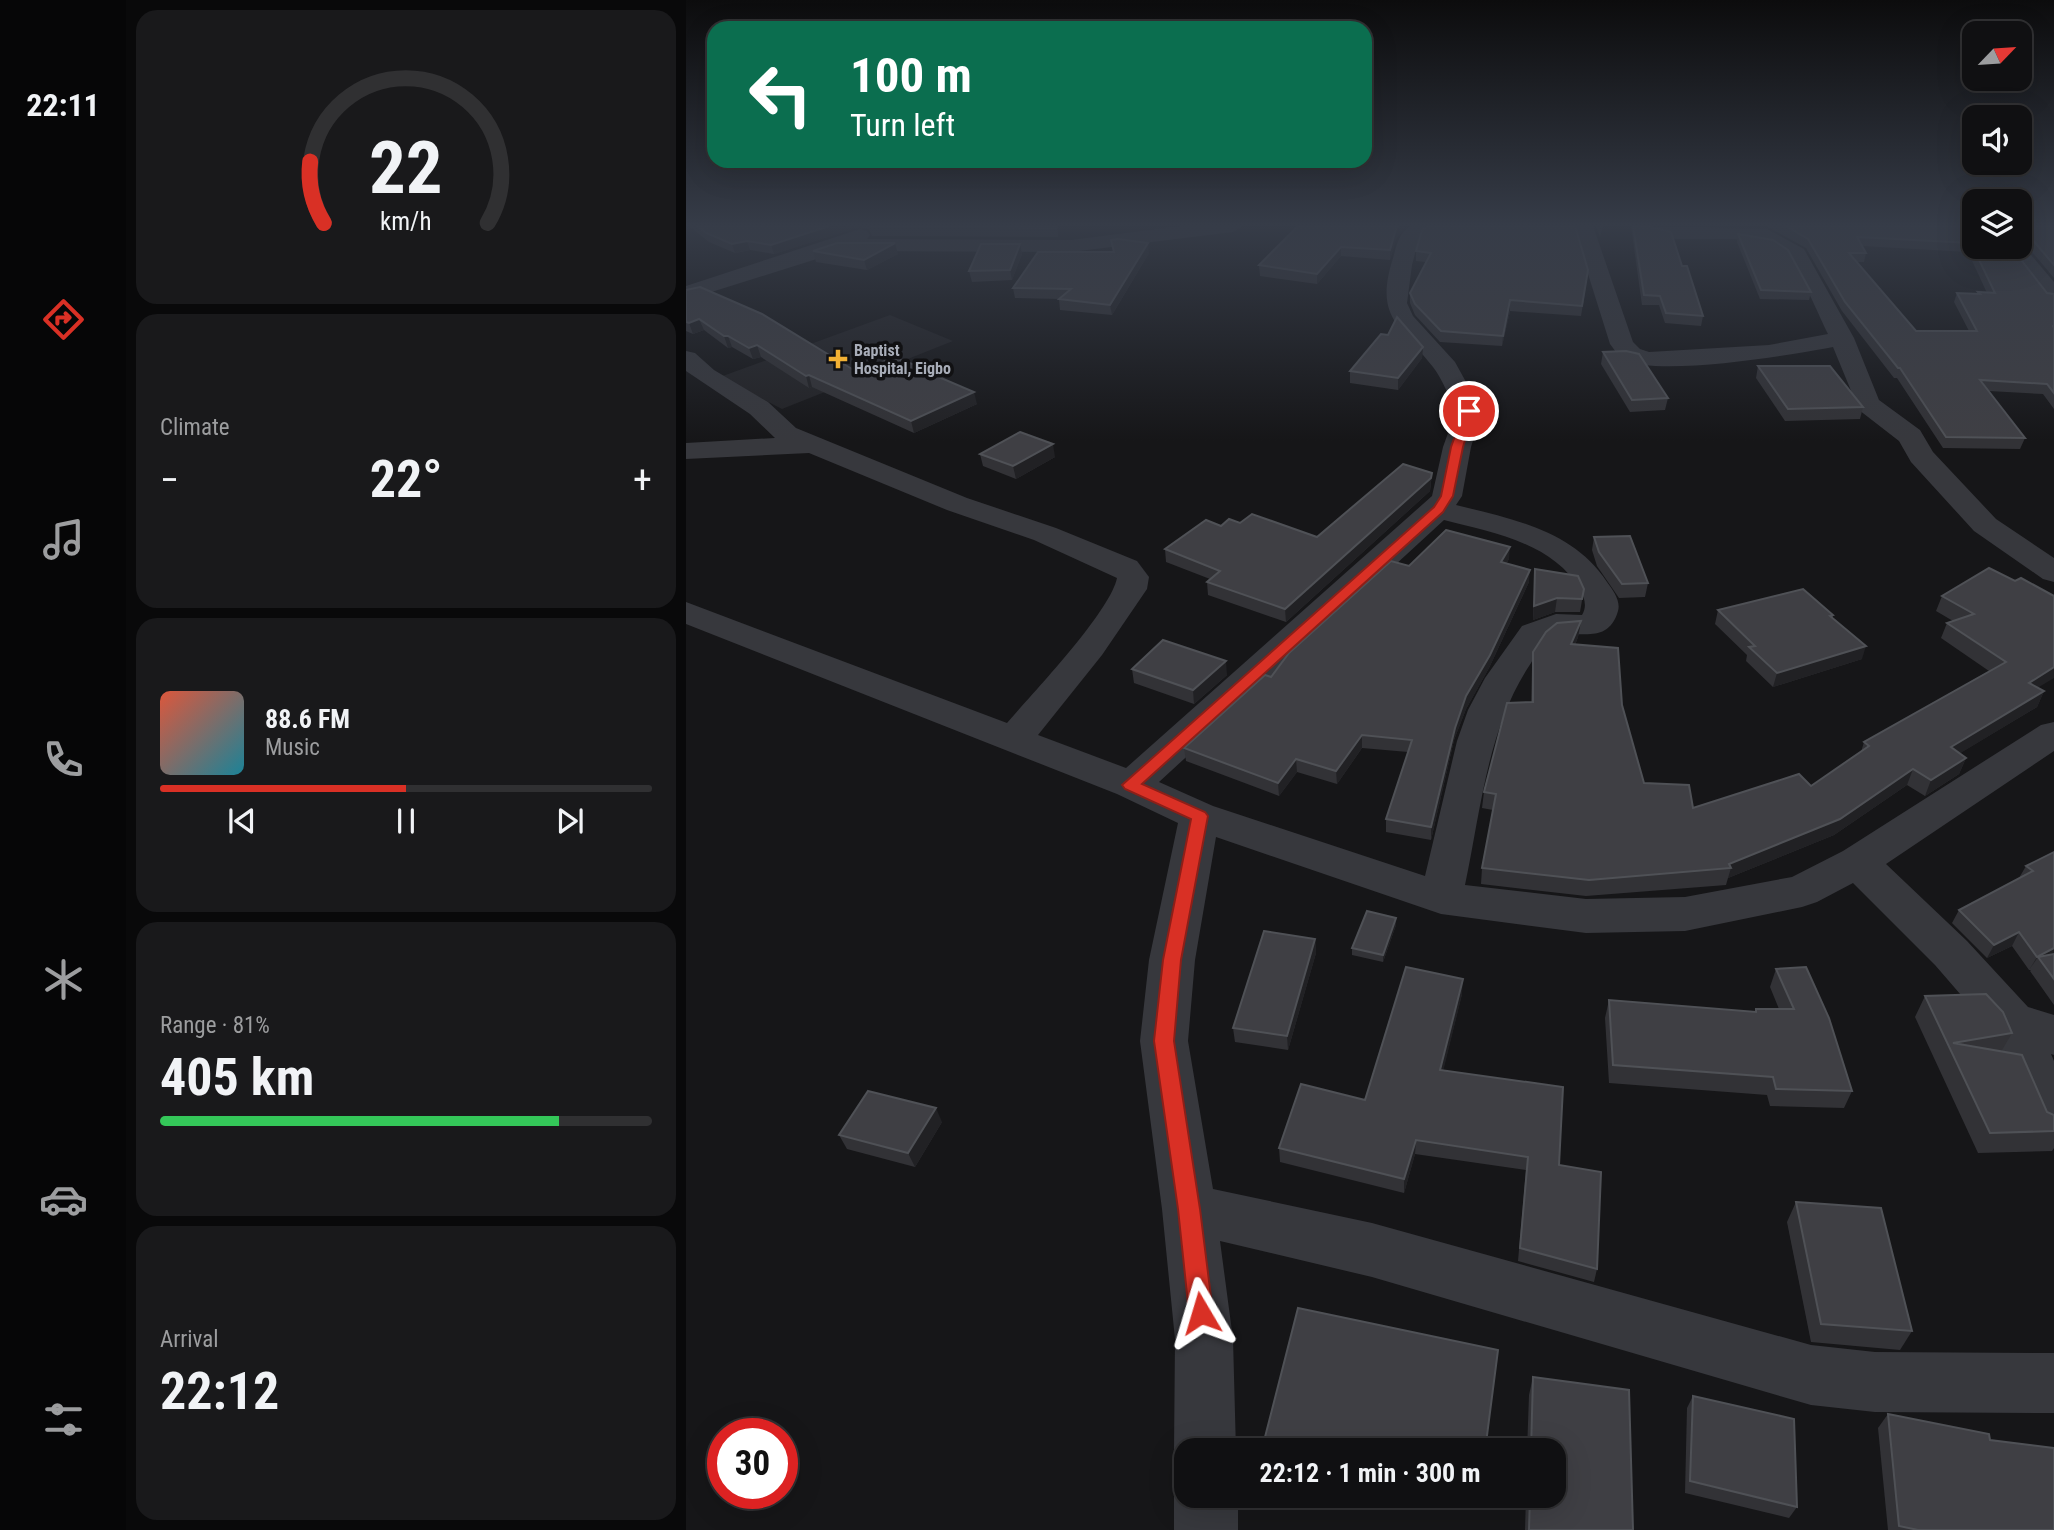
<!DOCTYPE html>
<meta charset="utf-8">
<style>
:root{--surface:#101012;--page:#19191b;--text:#f1f3f6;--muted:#9c9d9f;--line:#303032;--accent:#d93025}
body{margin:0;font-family:"Roboto Condensed",sans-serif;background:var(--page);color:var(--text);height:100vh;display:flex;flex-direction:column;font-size:26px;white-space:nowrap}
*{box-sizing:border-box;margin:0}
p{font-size:23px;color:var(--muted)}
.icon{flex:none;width:38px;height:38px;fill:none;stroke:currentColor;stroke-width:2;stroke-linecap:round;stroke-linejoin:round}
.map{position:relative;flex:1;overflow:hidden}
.side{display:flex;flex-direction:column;gap:10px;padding:10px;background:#09090a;width:560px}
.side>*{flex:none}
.banner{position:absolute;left:21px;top:21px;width:665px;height:147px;border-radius:21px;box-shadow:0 7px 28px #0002,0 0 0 2px var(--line);background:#0b6e4f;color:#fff;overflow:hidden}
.needle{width:46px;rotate:65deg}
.tools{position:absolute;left:1276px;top:21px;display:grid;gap:14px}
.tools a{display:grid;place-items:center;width:70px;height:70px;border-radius:14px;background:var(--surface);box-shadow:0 7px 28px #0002,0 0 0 2px var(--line);font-size:35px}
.speed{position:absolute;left:21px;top:1418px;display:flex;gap:14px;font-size:35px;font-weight:700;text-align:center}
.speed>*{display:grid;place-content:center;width:91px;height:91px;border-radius:50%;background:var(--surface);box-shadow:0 7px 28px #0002,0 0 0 2px var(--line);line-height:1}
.speed .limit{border:10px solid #d22;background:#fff;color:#111}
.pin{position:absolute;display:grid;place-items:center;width:60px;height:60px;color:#fff;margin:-30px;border:4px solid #fff;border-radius:50%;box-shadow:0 2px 7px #0007}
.me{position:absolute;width:77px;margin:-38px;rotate:353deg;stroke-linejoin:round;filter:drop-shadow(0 0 5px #0008)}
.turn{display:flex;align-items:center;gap:24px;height:147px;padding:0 28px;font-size:32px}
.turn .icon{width:91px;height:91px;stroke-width:2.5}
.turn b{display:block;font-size:49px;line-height:60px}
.big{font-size:52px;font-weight:700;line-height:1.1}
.side .tile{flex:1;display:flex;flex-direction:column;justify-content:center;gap:10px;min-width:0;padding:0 24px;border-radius:21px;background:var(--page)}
.side .dial{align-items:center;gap:0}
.dial svg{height:182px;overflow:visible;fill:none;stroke:var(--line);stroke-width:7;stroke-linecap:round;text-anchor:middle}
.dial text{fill:var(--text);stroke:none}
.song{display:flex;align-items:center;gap:21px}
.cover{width:84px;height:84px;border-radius:10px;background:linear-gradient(135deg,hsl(10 70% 55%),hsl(190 70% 35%))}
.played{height:7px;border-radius:4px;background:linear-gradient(90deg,var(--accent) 50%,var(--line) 50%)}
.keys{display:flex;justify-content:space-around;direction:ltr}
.heat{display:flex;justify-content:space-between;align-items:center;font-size:38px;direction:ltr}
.charge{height:10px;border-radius:5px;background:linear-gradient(90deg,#34c759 81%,var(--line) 0)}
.trip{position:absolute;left:488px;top:1438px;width:392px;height:70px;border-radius:21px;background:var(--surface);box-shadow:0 7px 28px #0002,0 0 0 2px var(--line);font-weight:700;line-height:70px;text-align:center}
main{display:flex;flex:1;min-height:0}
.dock{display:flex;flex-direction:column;width:126px;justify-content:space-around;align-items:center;background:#060607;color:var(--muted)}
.dock .icon{width:49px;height:49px}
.dock .selected{color:var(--accent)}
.dock b{font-size:32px;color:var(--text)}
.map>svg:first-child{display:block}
.built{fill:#222225}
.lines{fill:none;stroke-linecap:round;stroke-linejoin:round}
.minor{fill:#37383d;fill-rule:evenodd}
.wall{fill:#323236;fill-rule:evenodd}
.shaded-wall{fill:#212124}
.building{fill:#3f3f44;stroke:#4f5156;stroke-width:2;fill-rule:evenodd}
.route{fill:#d93025;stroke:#8d1f18;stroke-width:2}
.poi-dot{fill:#f2b134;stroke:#111113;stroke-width:2.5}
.labels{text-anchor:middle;stroke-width:7;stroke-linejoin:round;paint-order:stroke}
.far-poi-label{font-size:16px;font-weight:bold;fill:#a8adb8;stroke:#111113;text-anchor:start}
</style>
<main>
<nav class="dock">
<b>22:11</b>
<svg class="icon selected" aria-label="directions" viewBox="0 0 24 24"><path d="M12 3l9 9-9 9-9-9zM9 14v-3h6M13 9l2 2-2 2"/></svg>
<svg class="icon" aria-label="music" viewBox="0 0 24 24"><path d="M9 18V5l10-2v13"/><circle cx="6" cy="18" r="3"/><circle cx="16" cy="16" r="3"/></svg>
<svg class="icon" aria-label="phone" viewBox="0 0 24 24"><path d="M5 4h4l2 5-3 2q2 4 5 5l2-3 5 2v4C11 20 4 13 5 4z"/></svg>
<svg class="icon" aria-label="climate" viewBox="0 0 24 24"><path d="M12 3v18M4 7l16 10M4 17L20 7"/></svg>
<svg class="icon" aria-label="car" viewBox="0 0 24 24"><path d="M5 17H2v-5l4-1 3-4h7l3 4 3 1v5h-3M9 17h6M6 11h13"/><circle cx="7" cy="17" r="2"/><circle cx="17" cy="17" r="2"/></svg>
<svg class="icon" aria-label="filters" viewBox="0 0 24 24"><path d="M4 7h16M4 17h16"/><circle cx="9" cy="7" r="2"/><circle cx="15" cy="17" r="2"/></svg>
</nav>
<section class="side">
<div class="tile dial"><svg viewBox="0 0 100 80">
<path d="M14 69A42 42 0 1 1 86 69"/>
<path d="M14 69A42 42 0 0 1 8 42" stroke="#d93025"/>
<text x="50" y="56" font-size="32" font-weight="700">22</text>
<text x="50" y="72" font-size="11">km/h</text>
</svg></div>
<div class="tile"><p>Climate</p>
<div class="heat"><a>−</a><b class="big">22°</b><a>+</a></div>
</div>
<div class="tile">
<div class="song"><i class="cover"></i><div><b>88.6 FM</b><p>Music</p></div></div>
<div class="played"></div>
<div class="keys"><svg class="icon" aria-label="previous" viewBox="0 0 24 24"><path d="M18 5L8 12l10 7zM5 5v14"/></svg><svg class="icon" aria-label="pause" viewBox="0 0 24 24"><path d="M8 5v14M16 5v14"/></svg><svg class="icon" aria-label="next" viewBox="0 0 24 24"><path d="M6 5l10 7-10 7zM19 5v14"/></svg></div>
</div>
<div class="tile"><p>Range · 81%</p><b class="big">405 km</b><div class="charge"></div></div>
<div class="tile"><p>Arrival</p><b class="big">22:12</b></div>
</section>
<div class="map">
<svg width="1368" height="1530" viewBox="0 0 1368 1530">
<rect width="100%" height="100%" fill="#161618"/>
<path class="built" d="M204 315 267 341 96 409 34 377Z"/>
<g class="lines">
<g class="minor">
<path d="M495 226H557L547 232 385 252 156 251 0 300V286L174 229 181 231 184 235 181 239 385 240Z"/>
<path d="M725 226H751L733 238 726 265 721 303 727 316 769 362 796 411 785 447 776 496 770 505C826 519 887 530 921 582 927 590 935 601 932 611 920 652 881 622 860 641 854 646 849 656 845 663 801 728 795 810 779 885L900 899 999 897 1106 877 1157 851 1355 725 1368 722V751L1200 864 1281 941 1342 1007 1368 1015V1055L1365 1054 1368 1061V1138L1350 1132 1307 1032 1249 965 1167 883 1131 902 1116 907 999 931 900 933 755 914 530 837 509 960 502 1041 527 1189 686 1223 1125 1345 1189 1352 1368 1353V1413L1189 1412 1125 1405 686 1277 534 1241 547 1339 550 1451H500V1496H552V1530H488V1496L498 1473 488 1451 489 1339 476 1209 454 1041 463 960 492 823 431 794 0 624V602L321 723C347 693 424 612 431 578L348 540 261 510 123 453 0 459V443L89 438 64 414 0 371V351L9 353 28 370 82 402 110 428 281 498 370 528 451 561 463 577 461 589 416 655 352 735 440 768 746 496 757 447 770 411C763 397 757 380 747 367 714 325 688 318 707 258 711 245 712 233 725 226ZM758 520C805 532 868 543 894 590 899 598 901 607 896 615L870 614 836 626 799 678 782 710 771 741 739 876 527 806 473 782Z"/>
<path d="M887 226H907L947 342 954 349 963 352 1083 345 1142 334C1134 318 1112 266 1102 256 1067 222 976 255 951 226L1081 229 1118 249 1168 338 1193 400 1234 430 1247 452 1310 519 1368 558V582L1357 579 1288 531 1225 462 1213 441 1173 410 1147 347C1105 355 974 377 938 360 933 357 928 349 924 344Z"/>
<path d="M1334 242 1368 282V303L1360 301 1318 247H1334Z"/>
</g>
</g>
<g class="wall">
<path d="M3 226H371L372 233V237L186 236 183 229 173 227 88 254 64 250 49 253 23 242Z"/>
<path d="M720 226 710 239 704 260 655 256 631 284 574 276 573 265Z"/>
<path d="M741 226 901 280 895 316 824 311 816 346 754 342 729 315 724 303V293L740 262 730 261V251Z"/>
<path d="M910 226H917L914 237Z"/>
<path d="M945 226H961L996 266 1017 316 1015 326 979 323 973 305H956Z"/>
<path d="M1076 226H1288L1361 293 1368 294V409L1357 394 1303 391 1339 438 1334 449 1257 448 1211 378H1208L1156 311 1120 248 1082 227ZM1176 246 1282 252 1301 293 1292 292V294L1271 293 1268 302 1283 331H1230L1171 262H1178L1180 253Z"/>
<path d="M1334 226H1368V278L1336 240H1334Z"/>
<path d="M1052 234 1125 292 1123 300 1074 299 1051 242Z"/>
<path d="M425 240 463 253 426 315 374 310 373 299 329 298 327 288 427 252Z"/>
<path d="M334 244 336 254 326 280 286 282 283 271Z"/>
<path d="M127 251 212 254 181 270 130 262Z"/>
<path d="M0 290 171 372 204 363 253 373 254 378 291 404 228 433 126 387 123 388 75 357 67 359 46 347 42 348 18 330 7 334 0 331Z"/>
<path d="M737 347 736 358 712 390 664 383V371Z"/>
<path d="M917 352 982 398 979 410 944 412 915 364Z"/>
<path d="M1072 366 1177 407 1174 419 1099 421 1070 378Z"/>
<path d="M294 454 369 457 330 479 297 466Z"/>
<path d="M746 473 744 491 600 622 522 595 521 582 524 579 480 562 479 549 554 523 631 537Z"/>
<path d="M908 537 962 583 959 597 933 598 911 566 906 550Z"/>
<path d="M823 559 820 564 843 582 803 668 780 709 768 740 745 840 700 832V819L722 752 676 748 651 784 611 772 593 796 500 761 498 748 723 566Z"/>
<path d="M1303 568 1352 688 1358 691 1351 707 1274 753 1280 758 1273 774 1239 796 1221 785 1148 835 1042 878 1040 885 900 896 795 884 796 868 807 810 796 808 798 792 845 703 846 667 847 652 895 621 892 637 889 645 936 705 958 783 1007 808 1125 786 1175 752 1178 742 1303 671 1255 638 1261 623 1267 621 1250 611 1256 596Z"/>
<path d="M849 569 898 589 894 612H869L847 620Z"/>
<path d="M1032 610 1147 615V618L1176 659 1087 687 1060 661 1061 655 1029 624Z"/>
<path d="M446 669 541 675 508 704 448 683Z"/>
<path d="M1368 852V1005L1344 971 1345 970H1343L1326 946 1301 958 1266 923 1273 910 1333 878 1340 866Z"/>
<path d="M710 925 697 962 666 955V948Z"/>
<path d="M629 939 630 953 602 1050 549 1042 547 1028Z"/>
<path d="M1090 969 1166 1091 1158 1108 1084 1106 1081 1095 923 1083 919 1018 923 1000 1069 1012 1070 1009H1093L1084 987Z"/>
<path d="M776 994 757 1070 873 1165 911 1269 908 1282 832 1261 840 1170 729 1154 718 1193 594 1162 593 1148 679 1100Z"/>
<path d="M1239 996 1326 1033 1315 1052 1361 1112 1368 1115V1148L1366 1151 1292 1153 1229 1017Z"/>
<path d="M256 1122 229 1167 161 1149 153 1135Z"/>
<path d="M1110 1202 1226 1331 1214 1350 1125 1342 1101 1222Z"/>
<path d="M847 1377 947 1530H839L840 1496H868V1451H841L843 1395Z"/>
<path d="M1007 1396 1111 1507 1103 1518 999 1493 1001 1408Z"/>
<path d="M1202 1414 1304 1440 1368 1530H1202L1192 1428Z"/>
<path d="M578 1441 799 1451H579Z"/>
<path d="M743 1496H793L791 1508Z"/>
</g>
<g class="shaded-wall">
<path d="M143 226 173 227 88 254 85 245Z"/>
<path d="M712 226H720L710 239 704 260V250L710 229Z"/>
<path d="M61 241 64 250 49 253 46 244Z"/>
<path d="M209 243 212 254 181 270 178 260Z"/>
<path d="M462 243 463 253 426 315 424 305Z"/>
<path d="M334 244 336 254 326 280 324 270Z"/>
<path d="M655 247V256L631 284V274Z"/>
<path d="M824 300V311L816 346 817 336Z"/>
<path d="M13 319 18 330 7 334 3 323Z"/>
<path d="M38 336H42L46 347 42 348Z"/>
<path d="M71 345 75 357 67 359 63 348Z"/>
<path d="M737 347 736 358 712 390V378Z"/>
<path d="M123 375 126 387 123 388 120 376Z"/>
<path d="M288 392 291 404 228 433 225 421Z"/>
<path d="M367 444 369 457 330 479 327 466Z"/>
<path d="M746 473 744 491 600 622 599 609Z"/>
<path d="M824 547 823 559 814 574 815 562Z"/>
<path d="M844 570 843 582 803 668 780 709 768 740 745 840V827L769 728 780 696Z"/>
<path d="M871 598 869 612 847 620 848 606Z"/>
<path d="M895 621 892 637 883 660 885 644Z"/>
<path d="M1180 646 1176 659 1087 687 1091 673Z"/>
<path d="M540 661 541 675 508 704 507 690Z"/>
<path d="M1368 667V678L1335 698 1343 683Z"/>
<path d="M1358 691 1351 707 1258 763 1265 747Z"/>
<path d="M676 735V748L651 784 650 771Z"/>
<path d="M1280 758 1273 774 1239 796 1245 780Z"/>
<path d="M610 759 611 772 593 796 592 783Z"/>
<path d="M1227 769 1221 785 1148 835 1042 878 1045 868 1043 864Z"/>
<path d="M710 918V925L697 962V955Z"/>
<path d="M1333 932 1326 946 1301 958 1308 945Z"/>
<path d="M629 939 630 953 602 1050 601 1036Z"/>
<path d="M1368 948V958L1352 957 1343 970 1351 957Z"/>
<path d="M777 979 776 994 754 1084V1070Z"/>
<path d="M250 1108 256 1122 229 1167 222 1153Z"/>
<path d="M730 1140 729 1154 718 1193V1179Z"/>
</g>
<g class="building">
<path d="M11 226H143L85 245 61 241 46 244 20 233Z"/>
<path d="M183 226H371L370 228Z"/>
<path d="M612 226H712L710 229 704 250 655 247 631 274 573 265Z"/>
<path d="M741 226H889L902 270 896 306 824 300 817 336 755 331 729 304 724 293 745 253 730 251 736 230Z"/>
<path d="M947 226H961L985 232 996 266H1001L1017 316 980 313 974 296 958 295Z"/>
<path d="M1100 226H1288V247H1325L1361 293 1368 294V325L1367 326 1368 328V393L1361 384 1294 380 1339 438 1260 437 1214 368H1212L1159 302 1122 239ZM1171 237 1285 243 1309 293 1292 292 1294 294 1271 293 1291 331H1230L1163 253H1180Z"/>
<path d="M1334 226H1368V265L1339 231H1335L1334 235Z"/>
<path d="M1052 234 1087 240 1102 250 1125 292 1075 290Z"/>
<path d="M432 239 462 243 424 305 373 299 385 289 327 288 352 252H428L425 240Z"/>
<path d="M151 243H209L178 260 127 251Z"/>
<path d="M295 244H334L324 270 283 271Z"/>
<path d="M14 287 76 314 171 372 199 361 204 363 212 359 253 373 248 375 288 392 225 421 123 375 120 376 71 345 63 348 42 336H38L13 319 3 323 0 322V290Z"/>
<path d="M711 317 737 347 712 378 664 371 695 334 702 335Z"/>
<path d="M940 351 953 354 982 398 946 400 917 352Z"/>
<path d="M1072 366H1144L1177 407 1102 409Z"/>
<path d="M334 432 367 444 327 466 294 454Z"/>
<path d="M717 464 746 473 745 478 599 609 521 582 534 571 479 549 520 520 535 526 543 519 554 523 566 514 631 537Z"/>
<path d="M760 530 824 547 815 562 844 570 804 655 780 696 769 728 745 827 700 819 726 740 676 735 650 771 610 759 592 783 498 748 579 675 585 677 603 653 705 561 723 566Z"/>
<path d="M944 536 962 583 936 584 913 552 908 537Z"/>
<path d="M1303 568 1329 581 1335 578 1368 596V667L1343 683 1358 691 1265 747 1280 758 1245 780 1227 769 1154 819 1043 864 1045 868 903 880 796 868 810 794 798 792 821 703 847 702V652L860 632 871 623 895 621 885 644 932 648 936 705 958 783 1003 785 1007 808 1113 774 1125 786 1183 746 1178 742 1320 662 1261 623 1288 614 1256 596Z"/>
<path d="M849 569 892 576 898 589 896 599 871 598 848 606Z"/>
<path d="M1117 589 1147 615 1144 616 1180 646 1091 673 1063 647 1069 646 1032 610Z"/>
<path d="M477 640 540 661 507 690 446 669Z"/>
<path d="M1368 852V948L1351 957 1333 932 1308 945 1273 910 1347 871 1340 866Z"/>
<path d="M681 911 710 918 697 955 666 948Z"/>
<path d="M578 931 629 939 601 1036 547 1028Z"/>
<path d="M1368 954V979L1352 957Z"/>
<path d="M720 967 777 979 754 1070 877 1087 873 1165 915 1172 911 1269 834 1248 842 1157 730 1140 718 1179 593 1148 615 1084 679 1100Z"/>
<path d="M1120 967 1143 1018 1166 1091 1090 1089 1087 1077 927 1065 923 1000 1070 1012V1009H1108L1090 969Z"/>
<path d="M1300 994 1317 1012 1326 1033 1267 1043 1336 1055 1361 1112 1368 1115V1131L1304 1133 1239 996Z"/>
<path d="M182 1091 250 1108 222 1153 153 1135Z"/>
<path d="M1110 1202 1195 1208 1226 1331 1135 1324Z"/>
<path d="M612 1308 812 1350 799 1451H620L578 1441Z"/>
<path d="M847 1377 943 1390 947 1530H843L844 1496H868V1451H845Z"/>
<path d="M1007 1396 1108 1419 1111 1507 1004 1481Z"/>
<path d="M1202 1414 1303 1434 1304 1440 1368 1448V1530H1232L1213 1526Z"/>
</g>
<linearGradient id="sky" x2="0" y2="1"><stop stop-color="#0c0c0d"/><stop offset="0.51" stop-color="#363c48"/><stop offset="1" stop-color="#363c48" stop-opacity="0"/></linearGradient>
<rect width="1368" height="441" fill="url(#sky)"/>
<path class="route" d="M783 408 788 411 777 447 767 496 757 512 456 784 519 812 522 816 495 960 488 1041 514 1209 527 1313 523 1322 515 1325 507 1322 503 1313 492 1209 468 1041 477 960 505 819 439 789 436 785 748 507 755 496 765 447 778 411Z"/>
<path class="poi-dot" d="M148.5 348.5h7v7h7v7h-7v7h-7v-7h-7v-7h7z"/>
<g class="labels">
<g class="far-poi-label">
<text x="168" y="356">Baptist<tspan x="168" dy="18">Hospital, Eigbo</tspan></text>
</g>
</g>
</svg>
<div class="tools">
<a><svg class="needle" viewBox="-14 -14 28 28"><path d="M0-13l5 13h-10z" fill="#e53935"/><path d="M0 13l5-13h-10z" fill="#9c9d9f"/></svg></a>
<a><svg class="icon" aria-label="sound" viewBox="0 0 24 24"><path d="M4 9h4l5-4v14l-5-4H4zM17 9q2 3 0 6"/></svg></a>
<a><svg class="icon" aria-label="layers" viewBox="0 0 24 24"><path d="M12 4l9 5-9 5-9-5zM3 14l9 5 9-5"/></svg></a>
</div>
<div class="speed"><div class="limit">30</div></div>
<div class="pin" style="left:783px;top:411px;background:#d93025"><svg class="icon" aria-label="arrive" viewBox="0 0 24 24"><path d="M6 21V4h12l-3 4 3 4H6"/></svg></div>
<svg class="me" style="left:515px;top:1313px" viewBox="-20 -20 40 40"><path d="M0-17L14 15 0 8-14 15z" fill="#d93025" stroke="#fff" stroke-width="4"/></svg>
<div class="trip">22:12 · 1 min · 300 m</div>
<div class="banner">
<div class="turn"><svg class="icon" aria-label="left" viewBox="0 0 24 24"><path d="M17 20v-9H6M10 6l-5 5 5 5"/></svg><div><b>100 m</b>Turn left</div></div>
</div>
</div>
</main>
